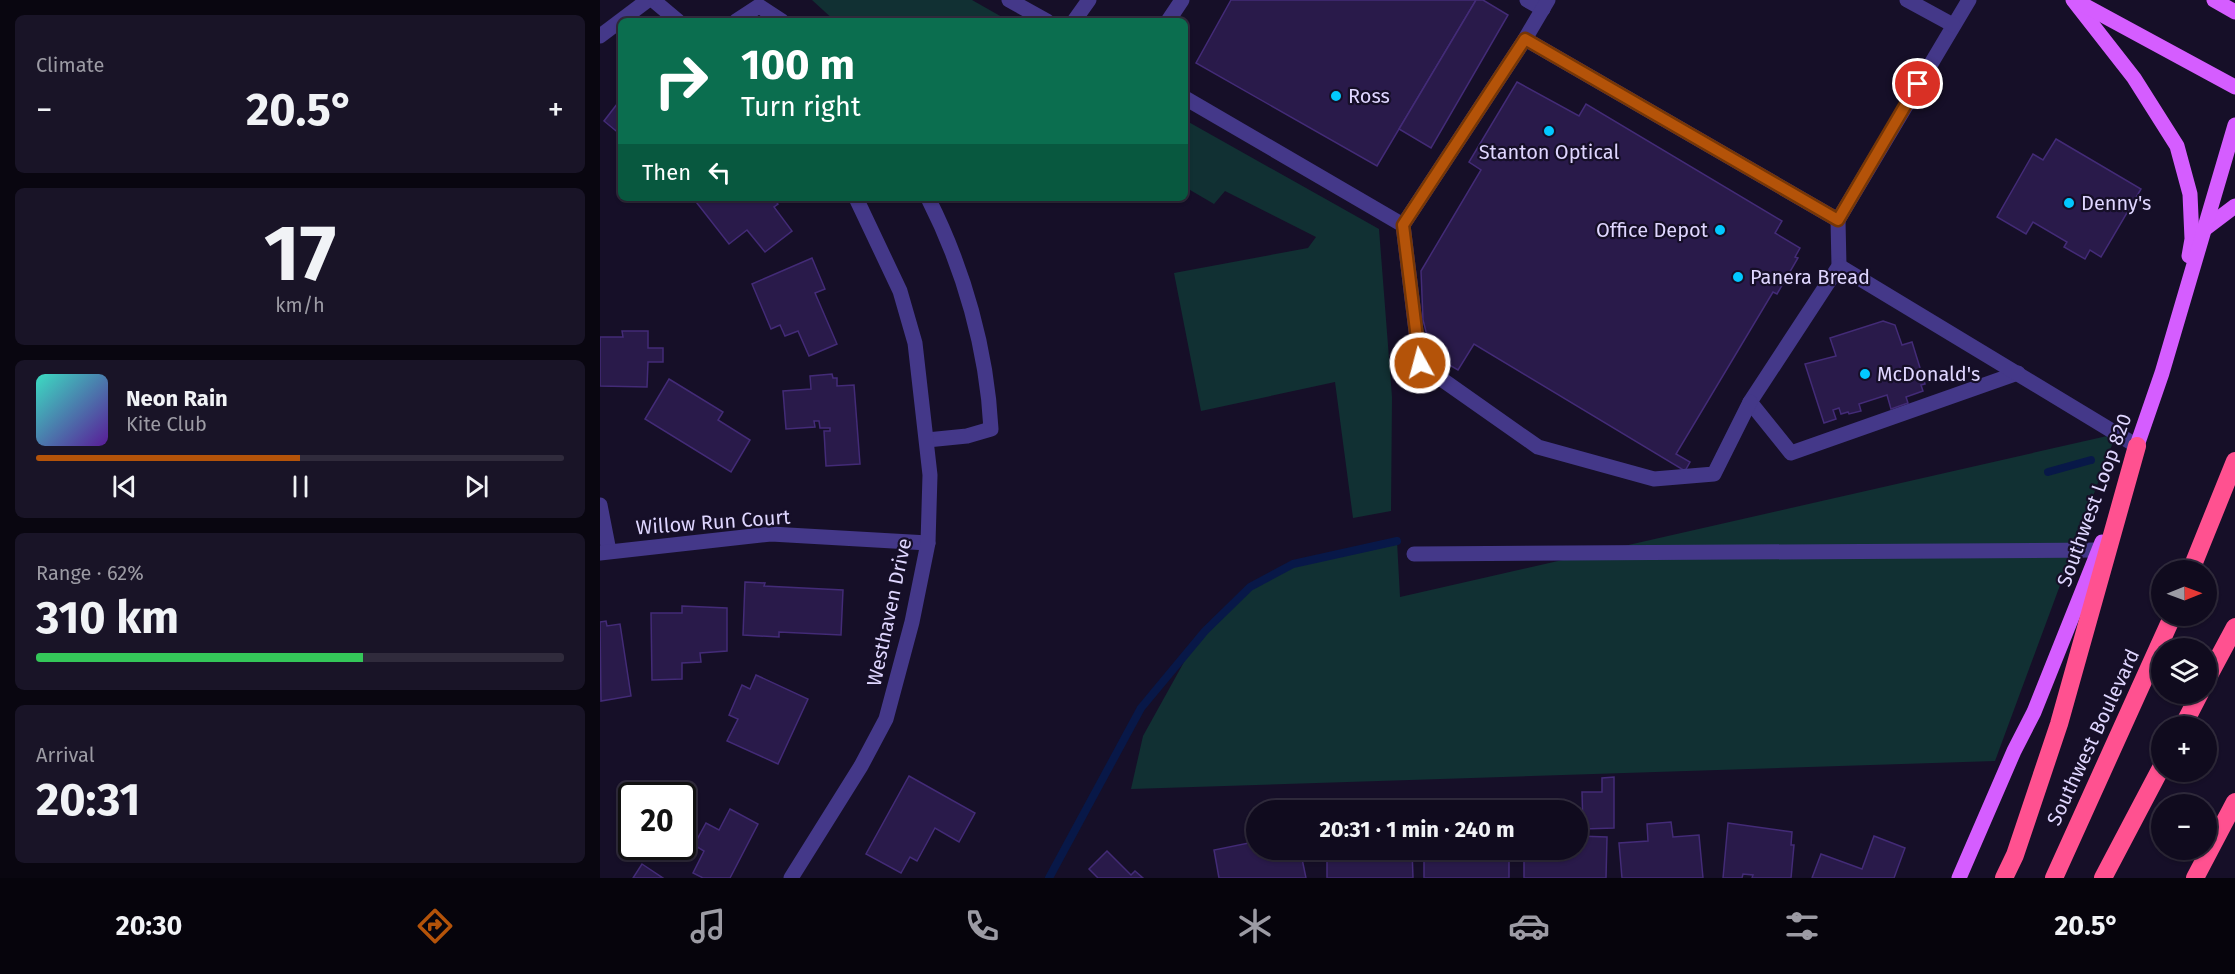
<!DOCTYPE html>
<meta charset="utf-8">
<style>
:root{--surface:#100b1e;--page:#191427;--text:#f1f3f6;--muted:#9c9ba4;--line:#302b3c;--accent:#b45309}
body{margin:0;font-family:"Fira Sans",sans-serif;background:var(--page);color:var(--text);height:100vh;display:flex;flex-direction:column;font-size:22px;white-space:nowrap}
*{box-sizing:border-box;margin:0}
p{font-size:20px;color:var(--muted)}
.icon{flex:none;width:33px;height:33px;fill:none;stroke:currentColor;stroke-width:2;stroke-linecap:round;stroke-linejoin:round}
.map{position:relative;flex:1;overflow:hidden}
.panel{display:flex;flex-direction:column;gap:15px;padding:15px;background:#090610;width:600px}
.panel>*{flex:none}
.hud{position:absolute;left:18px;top:18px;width:570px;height:183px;border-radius:9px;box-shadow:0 2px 4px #0004,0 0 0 2px var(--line);background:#0b6e4f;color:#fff;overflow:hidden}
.needle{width:39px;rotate:89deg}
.fabs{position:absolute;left:1551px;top:560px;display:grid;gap:12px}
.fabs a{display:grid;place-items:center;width:66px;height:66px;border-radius:50%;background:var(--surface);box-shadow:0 2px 4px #0004,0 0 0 2px var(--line);font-size:30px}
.speed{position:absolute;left:18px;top:782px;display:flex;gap:12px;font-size:30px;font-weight:700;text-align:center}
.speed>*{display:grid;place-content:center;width:78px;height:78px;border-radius:50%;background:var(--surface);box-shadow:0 2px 4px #0004,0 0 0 2px var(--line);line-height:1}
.speed .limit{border:3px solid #111;border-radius:9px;background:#fff;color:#111}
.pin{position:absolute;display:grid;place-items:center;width:51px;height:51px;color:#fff;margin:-26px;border:3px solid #fff;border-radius:50%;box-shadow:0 2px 6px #0007}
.me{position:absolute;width:66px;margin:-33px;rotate:353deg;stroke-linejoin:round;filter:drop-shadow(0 0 4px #0008)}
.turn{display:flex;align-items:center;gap:21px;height:126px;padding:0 24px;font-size:27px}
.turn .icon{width:78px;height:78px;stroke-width:2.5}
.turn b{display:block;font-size:42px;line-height:51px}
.then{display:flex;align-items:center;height:57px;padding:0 24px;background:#0003;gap:12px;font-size:22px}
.big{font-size:45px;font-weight:700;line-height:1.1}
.panel .tile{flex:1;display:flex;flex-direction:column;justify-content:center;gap:9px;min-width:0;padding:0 21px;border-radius:9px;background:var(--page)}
.panel .dial{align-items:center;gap:0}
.dial b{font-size:78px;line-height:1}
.song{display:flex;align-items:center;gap:18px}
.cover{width:72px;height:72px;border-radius:9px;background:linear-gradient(135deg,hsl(170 70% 55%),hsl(270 70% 35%))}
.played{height:6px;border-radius:3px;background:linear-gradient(90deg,var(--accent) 50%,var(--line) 50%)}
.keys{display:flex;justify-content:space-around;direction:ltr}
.heat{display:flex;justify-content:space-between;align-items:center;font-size:33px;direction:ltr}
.charge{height:9px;border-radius:4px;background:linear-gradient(90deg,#34c759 62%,var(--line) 0)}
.trip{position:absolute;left:646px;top:800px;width:342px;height:60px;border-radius:30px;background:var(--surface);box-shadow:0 2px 4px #0004,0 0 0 2px var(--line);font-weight:700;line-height:60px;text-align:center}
.dock{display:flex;height:96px;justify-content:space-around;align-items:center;background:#06040c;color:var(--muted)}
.dock .icon{width:42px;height:42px}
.dock .on{color:var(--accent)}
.dock b{font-size:27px;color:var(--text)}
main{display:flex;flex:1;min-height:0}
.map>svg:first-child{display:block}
.green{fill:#113033}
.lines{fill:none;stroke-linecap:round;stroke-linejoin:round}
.stream{stroke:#081848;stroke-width:8}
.building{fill:#291a4a;stroke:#432b77;stroke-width:1.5}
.minor{stroke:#443889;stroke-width:15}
.major{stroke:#d55dff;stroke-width:15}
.highway{stroke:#ff5190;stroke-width:18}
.route-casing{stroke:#753606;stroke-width:15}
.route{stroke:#b45309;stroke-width:10}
.poi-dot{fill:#02c8ff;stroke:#160f28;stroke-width:2}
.labels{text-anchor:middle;stroke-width:4.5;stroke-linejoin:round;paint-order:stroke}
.poi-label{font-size:20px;fill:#dfd6ff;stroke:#160f28;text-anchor:start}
.street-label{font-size:20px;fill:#dfd6ff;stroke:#160f28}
</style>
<main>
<section class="panel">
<div class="tile"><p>Climate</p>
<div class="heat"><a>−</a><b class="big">20.5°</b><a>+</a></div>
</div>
<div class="tile dial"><b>17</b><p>km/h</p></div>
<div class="tile">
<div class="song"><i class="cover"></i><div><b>Neon Rain</b><p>Kite Club</p></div></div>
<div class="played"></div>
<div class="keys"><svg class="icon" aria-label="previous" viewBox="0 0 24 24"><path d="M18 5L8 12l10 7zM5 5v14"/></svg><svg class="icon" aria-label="pause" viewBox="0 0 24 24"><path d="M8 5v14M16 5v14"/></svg><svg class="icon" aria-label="next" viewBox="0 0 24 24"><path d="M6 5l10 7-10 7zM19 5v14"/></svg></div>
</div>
<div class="tile"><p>Range · 62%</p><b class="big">310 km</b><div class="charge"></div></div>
<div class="tile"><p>Arrival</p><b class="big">20:31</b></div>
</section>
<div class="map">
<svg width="1635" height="878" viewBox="0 0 1635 878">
<rect width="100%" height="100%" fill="#160f28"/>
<g class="green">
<path d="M212 0H372L409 21H235Z"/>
<path d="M585 120 779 229 792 397 791 511 753 518 735 382 601 411 574 273 708 248 716 237 625 191 614 204 585 187Z"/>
<path d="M1516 434 1395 761 531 789 543 736 594 644 645 592 693 564 797 541 800 597Z"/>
</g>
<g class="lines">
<g class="stream">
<path d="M1448 472 1491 460"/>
<path d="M449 878 541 708 605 631 650 587 693 564 797 541"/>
</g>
</g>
<g class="building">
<path d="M631 0H876L777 166 596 63Z"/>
<path d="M876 0H883L908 15 831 148 799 129Z"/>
<path d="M917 82 979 116 986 104 1182 221 1175 233 1200 248 1195 257 1198 258 1177 294 1173 292 1076 454 1090 462 1085 471 874 344 858 370 832 355 823 320 821 271 881 170 869 162Z"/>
<path d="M21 99V135L4 121Z"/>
<path d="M1456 139 1541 189 1501 257 1490 250 1485 259 1464 247 1467 242 1433 222 1426 234 1397 217 1433 154 1443 160Z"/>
<path d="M93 198H173L178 204 174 207 192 231 165 252 147 230 129 244Z"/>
<path d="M212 258 225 289 215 293 237 344 209 356 198 331 185 336 180 325 171 329 152 284Z"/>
<path d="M1283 321 1295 325 1302 345 1312 342 1325 384 1321 385 1323 391 1306 397 1308 403 1291 409 1287 395 1259 404 1261 411 1249 414 1248 412 1241 414 1239 408 1233 410 1236 419 1224 423 1205 364 1236 356 1230 338Z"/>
<path d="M22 331H48V348H63V362H48L47 387 0 386V337H23Z"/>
<path d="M232 374 233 378H237V386L254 385 260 464 226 466 224 431H230V428H220L219 421H214L215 427 186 429 183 391 211 389 210 376Z"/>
<path d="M69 379 123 412 118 420 150 440 131 472 45 419Z"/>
<path d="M145 582 165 583 164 586 243 590 241 635 179 632V637L143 635Z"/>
<path d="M82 606 127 608V651L100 653 101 662 82 663V679L52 680 51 613H82Z"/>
<path d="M6 621 7 626 20 624 31 696 1 701 0 622Z"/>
<path d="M156 675 208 699 178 764 127 741 138 719 129 715 142 685 150 689Z"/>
<path d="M309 776 375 813 359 842 335 828 317 861 310 857 301 873 266 854Z"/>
<path d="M1014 777V828L983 829 982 792H1002V778Z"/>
<path d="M130 809 158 824 130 878H103L93 873 104 851 94 845 106 823 119 830Z"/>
<path d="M1071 822 1073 837 1099 835 1103 878H1022L1019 843 1048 841 1047 824Z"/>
<path d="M1128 823 1192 832 1191 845H1194L1191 878H1152L1153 875 1143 874 1142 878H1123Z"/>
<path d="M657 830V849H700L706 878H619L614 850 649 843 647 833Z"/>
<path d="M978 836 1007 837 1006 878H924V849H978Z"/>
<path d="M1274 836 1305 848 1294 878H1212L1221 854 1262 869Z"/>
<path d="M727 849H812L813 878H727Z"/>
<rect x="824" y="849" width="85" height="29"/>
<path d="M507 851 531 875 535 871 543 878H498L489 869Z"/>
<path d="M42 864 63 878H33Z"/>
</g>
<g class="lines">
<g class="minor">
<path d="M53 0 78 21"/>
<path d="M409 0 447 21"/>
<path d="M927 0 943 9"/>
<path d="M948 0 925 39 1238 220 1369 0"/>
<path d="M1307 0 1353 25"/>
<path d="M136 21 159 6 182 21"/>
<path d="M474 21 489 0"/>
<path d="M568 21 582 0"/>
<path d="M0 36 48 0"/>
<path d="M585 98 803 225 925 39"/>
<path d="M1238 220 1239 266 1150 402 1191 453 1418 373"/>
<path d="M803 225 820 364 938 447 1054 479 1114 474 1150 402"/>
<path d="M1239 266 1537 446"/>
<path d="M327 440 367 436 391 429C387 350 364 269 328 198"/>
<path d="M0 505 9 551"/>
<path d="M0 553 171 534 328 543"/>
<path d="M814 554 1500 550"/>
<path d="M191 878 261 766 286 719 312 622 328 543 330 475 315 343 300 291 256 198"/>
</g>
<g class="major">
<path d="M1473 0 1534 78 1577 146 1590 194 1592 239 1589 256"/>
<path d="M1614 0 1635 12"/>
<path d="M1480 3 1635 87"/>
<path d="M1606 228 1635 206"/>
<path d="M1533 457 1562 373 1635 125"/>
<path d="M1359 878 1414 751 1434 712 1502 542"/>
</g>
<g class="highway">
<path d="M1591 570 1635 461"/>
<path d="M1606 681 1635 627"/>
<path d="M1583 726 1600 693"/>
<path d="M1404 878 1415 855 1459 724 1537 446"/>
<path d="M1454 878 1573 615"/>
<path d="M1503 878 1562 766"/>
<path d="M1595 878 1635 802"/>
</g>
</g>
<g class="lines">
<defs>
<path id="route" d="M820 363 803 225 925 39 1238 220 1318 84"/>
</defs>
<use href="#route" class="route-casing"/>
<use href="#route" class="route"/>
</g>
<g class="poi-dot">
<circle cx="736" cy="96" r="6"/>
<circle cx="949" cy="131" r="6"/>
<circle cx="1469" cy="203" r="6"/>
<circle cx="1120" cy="230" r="6"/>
<circle cx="1138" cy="277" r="6"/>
<circle cx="1265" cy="374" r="6"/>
</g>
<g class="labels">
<g class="poi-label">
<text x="748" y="103">Ross</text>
<text x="949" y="159" text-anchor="middle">Stanton Optical</text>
<text x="1481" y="210">Denny's</text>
<text x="1108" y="237" text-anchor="end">Office Depot</text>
<text x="1150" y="284">Panera Bread</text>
<text x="1277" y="381">McDonald's</text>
</g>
<g class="street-label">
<text transform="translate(1494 500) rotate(-70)" y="7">Southwest Loop 820</text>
<text transform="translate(113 522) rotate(-4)" y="7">Willow Run Court</text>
<text transform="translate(289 612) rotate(-78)" y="7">Westhaven Drive</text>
<text transform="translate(1493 737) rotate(-65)" y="7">Southwest Boulevard</text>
</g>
</g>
</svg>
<div class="fabs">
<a><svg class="needle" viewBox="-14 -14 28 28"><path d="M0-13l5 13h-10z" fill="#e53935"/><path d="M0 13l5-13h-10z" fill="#9c9ba4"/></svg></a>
<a><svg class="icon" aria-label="layers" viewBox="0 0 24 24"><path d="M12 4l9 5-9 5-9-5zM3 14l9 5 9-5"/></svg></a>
<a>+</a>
<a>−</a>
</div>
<div class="speed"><div class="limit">20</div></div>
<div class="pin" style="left:1318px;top:84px;background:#d93025"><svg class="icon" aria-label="arrive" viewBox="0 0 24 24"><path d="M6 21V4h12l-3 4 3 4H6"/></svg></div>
<svg class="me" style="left:820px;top:363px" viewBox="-20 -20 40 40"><circle r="17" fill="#b45309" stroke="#fff" stroke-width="3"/><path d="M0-11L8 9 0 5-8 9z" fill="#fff"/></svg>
<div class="trip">20:31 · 1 min · 240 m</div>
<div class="hud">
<div class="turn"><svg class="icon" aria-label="right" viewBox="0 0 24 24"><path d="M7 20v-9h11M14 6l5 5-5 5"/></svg><div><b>100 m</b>Turn right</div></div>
<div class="then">Then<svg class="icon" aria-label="left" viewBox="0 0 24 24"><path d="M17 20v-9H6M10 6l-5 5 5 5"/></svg></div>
</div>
</div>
</main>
<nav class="dock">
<b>20:30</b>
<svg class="icon on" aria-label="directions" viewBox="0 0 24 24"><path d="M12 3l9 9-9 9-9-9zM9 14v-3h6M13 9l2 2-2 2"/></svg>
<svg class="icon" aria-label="music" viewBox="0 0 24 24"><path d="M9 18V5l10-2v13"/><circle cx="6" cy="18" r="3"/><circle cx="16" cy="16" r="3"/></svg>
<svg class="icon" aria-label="phone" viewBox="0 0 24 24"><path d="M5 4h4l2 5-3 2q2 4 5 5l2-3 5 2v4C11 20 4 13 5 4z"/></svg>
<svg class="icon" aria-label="climate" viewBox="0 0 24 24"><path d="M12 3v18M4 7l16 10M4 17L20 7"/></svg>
<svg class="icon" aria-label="car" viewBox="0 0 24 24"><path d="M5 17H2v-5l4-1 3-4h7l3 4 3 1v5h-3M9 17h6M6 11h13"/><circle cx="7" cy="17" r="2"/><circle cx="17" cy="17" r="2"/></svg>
<svg class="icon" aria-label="filters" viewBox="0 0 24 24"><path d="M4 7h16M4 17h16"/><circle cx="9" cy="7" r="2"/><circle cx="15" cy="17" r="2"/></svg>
<b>20.5°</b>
</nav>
